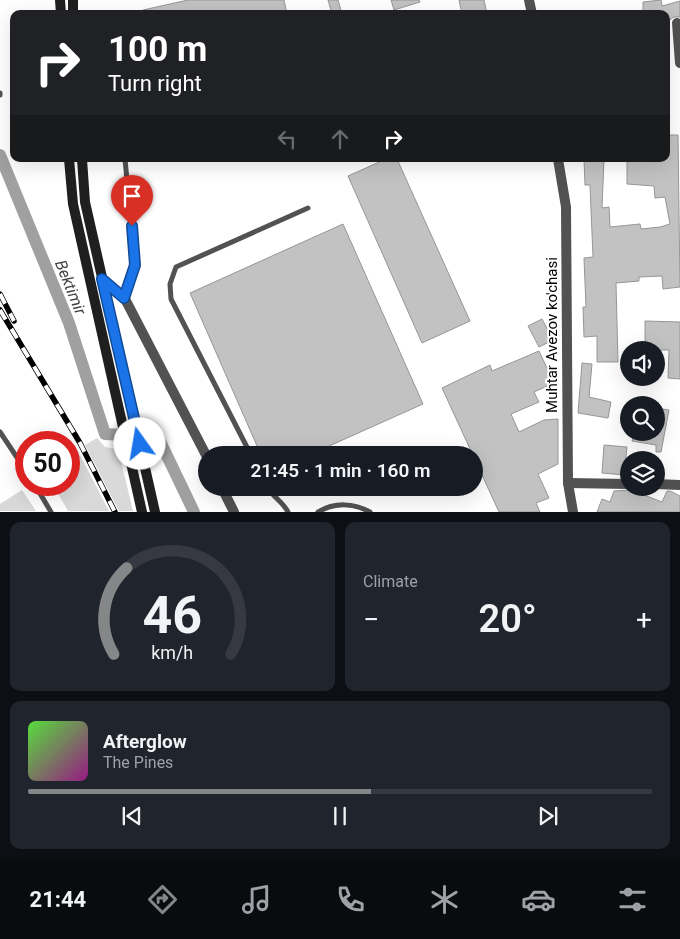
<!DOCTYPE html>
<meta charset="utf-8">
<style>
:root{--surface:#171b24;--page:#20242c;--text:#f1f3f6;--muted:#9ea1a6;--line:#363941;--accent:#858687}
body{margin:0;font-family:Roboto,sans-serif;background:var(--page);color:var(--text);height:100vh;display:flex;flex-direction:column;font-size:19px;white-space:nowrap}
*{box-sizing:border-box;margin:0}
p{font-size:16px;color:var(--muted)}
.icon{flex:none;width:28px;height:28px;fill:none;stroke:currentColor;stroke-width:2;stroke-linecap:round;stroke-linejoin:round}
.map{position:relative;height:512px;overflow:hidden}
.drawer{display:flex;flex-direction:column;gap:10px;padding:10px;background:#0d0f14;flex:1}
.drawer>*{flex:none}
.top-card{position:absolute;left:10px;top:10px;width:660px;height:152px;border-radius:10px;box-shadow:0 5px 20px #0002;background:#202124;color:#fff;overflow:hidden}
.fabs{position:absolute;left:620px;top:341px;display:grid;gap:10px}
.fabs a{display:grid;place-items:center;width:45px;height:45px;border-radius:50%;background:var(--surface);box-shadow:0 5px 20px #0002;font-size:25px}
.speed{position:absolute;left:15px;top:431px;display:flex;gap:10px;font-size:25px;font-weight:700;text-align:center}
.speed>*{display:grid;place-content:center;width:65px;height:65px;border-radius:50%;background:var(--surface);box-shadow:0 5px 20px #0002;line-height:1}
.speed .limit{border:8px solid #d22;background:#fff;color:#111}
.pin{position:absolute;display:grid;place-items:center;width:42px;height:42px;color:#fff;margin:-51px -21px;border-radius:50% 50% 50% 0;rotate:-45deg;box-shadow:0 0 5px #0007}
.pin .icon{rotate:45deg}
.me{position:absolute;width:55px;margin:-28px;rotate:347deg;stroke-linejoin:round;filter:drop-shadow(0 0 4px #0008)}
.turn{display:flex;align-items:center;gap:18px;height:105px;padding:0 15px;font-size:22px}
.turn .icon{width:65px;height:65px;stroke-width:2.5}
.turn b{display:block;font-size:35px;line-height:42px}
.lanes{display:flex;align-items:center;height:48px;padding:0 15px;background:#0003;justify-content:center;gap:25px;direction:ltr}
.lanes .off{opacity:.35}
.big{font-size:38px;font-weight:600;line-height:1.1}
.drawer .tile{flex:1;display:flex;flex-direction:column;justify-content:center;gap:8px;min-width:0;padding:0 18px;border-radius:10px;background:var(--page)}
.drawer .dial{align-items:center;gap:0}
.dial svg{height:130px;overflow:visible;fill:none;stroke:var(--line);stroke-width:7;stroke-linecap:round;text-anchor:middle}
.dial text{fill:var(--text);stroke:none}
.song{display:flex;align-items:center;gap:15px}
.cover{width:60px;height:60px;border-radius:8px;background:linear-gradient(135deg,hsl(110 70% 55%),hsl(310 70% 35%))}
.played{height:5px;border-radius:2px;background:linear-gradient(90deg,var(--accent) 55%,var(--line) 55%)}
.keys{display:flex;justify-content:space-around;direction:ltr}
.heat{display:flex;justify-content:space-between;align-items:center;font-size:28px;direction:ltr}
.drawer .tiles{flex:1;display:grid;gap:10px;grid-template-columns:1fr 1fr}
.tile:last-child{grid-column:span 2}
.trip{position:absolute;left:198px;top:446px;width:285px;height:50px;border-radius:25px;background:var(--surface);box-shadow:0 5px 20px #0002;font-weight:600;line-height:50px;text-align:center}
.tabs{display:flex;height:80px;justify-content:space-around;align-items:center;background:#090b0e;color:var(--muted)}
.tabs .icon{width:35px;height:35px}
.tabs .current{color:var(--accent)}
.tabs b{font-size:22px;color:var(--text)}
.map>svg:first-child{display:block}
.green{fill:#d9d9d9}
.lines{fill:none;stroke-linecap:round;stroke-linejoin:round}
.canal{stroke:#a0a0a0;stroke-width:12}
.building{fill:#c2c2c2;stroke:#969696}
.service{stroke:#525252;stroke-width:5}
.minor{stroke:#525252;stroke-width:10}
.secondary{stroke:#1f1f1f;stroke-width:10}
.rail-casing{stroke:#000;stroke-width:5.5}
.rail{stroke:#fff;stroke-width:4;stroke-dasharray:11;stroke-linecap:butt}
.route-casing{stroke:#114b97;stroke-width:12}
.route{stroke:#1a73e8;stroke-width:9}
.labels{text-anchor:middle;stroke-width:4;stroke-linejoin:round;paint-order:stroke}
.street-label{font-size:15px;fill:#000;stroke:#fff}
.water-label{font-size:16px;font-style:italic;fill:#414141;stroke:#fff}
</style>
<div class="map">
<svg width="680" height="512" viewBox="0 0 680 512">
<rect width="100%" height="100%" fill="#fff"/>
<g class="green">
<path d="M97 438 105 447 118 449 133 511H119L85 445Z"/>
<path d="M78 451 109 511H68L53 485H69V457Z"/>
<path d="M22 490 36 511H0V504Z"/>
</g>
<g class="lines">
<path class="canal" d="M0 155 69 323 105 434 158 437 194 512"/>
</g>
<g class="building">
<path d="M188 0H284L287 14H143V10Z"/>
<path d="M328 0H338L342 14H332Z"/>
<path d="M391 0H419L420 2 394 10Z"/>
<path d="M459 0H484L487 14H462Z"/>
<path d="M661 0 662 6 680 1V17H674L668 21V14H643V2Z"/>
<path d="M666 135H678L680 287 663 289 662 276 639 277V281L616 283 618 362H597V336L584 337 583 307H586L584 258 593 257 590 185H585L584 159H604L602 208 609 207 610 227 640 224 641 229 660 227 670 224 665 197 655 198 654 186 627 184V159H666Z"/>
<path d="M386 159H397L470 321 422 343 348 176Z"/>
<path d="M343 224 423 404 318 451 320 455H261L190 293Z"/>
<path d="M542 319 553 340 539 347 528 326Z"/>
<path d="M645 321 680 322V379L668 378 669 350H645Z"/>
<path d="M539 351 554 383 534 392 539 402 511 414 519 432 544 420 558 419V464L538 474 549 498 536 503 540 512H499L442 388 490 365 492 371Z"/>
<path d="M582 363 592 364 589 397 611 402 608 418 578 413Z"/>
<path d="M656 408 669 410 661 452H656V445L632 441 634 432H656Z"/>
<path d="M604 445 627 447 624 475 602 473Z"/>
<path d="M631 490 662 502 667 491H670L680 496V512H597L602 499 610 502 614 491Z"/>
</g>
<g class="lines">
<g class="service">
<path d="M0 93V95"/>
<path d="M124 297 135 265 125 159"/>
<path d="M0 432 26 471"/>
<path d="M251 455 171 299 170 284 176 267 308 208"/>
<path d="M35 485 51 512"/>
<path d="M268 488C273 497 283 502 288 512"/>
<path d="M318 512C335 502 354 503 370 512"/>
</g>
<g class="minor">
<path d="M529 0 532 14"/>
<path d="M677 23 680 63"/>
<path d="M558 159 566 207 568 483 573 512"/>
<path d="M102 279 124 297 206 455"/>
<path d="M568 483 629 484"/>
<path d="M656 484 680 485"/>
<path d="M222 488 234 512"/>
</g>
<g class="secondary">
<path d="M60 0 61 14"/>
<path d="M73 0V14"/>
<path d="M69 159 73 204 142 512"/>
<path d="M82 159 85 202 155 512"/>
</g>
<defs>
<g id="rail">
<path d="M0 294 14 321"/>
<path d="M0 310 80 443 115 512"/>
</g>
</defs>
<use href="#rail" class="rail-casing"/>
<use href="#rail" class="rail"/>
</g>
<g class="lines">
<defs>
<path id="route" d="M132 226 135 265 124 298 102 279 140 444"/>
</defs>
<use href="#route" class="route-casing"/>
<use href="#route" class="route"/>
</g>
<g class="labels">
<g class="street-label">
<text transform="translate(552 335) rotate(-90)" y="5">Muhtar Avezov ko'chasi</text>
</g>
<g class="water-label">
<text transform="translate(71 287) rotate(68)" y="6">Bektimir</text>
</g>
</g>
</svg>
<div class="fabs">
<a><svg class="icon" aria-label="sound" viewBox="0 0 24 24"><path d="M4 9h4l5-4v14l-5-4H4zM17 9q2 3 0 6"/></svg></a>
<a><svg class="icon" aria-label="search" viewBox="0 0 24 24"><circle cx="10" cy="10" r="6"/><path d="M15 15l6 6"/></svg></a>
<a><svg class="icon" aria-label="layers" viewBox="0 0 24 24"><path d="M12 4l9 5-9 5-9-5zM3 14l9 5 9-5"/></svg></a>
</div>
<div class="speed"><div class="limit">50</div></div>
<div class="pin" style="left:132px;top:226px;background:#d93025"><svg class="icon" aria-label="arrive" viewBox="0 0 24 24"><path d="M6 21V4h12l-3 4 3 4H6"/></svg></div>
<svg class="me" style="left:140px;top:444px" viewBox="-20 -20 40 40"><circle r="19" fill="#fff"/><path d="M0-13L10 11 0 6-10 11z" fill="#1a73e8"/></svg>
<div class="trip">21:45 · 1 min · 160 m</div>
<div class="top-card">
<div class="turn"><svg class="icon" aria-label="right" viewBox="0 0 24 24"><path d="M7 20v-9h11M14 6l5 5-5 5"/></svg><div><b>100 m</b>Turn right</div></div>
<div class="lanes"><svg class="icon off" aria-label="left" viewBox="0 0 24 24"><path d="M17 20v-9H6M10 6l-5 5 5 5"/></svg><svg class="icon off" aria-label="ahead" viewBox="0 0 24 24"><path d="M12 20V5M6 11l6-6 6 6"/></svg><svg class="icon" aria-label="right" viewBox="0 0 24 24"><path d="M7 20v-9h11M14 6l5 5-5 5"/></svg></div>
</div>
</div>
<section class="drawer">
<div class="tiles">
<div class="tile dial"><svg viewBox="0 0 100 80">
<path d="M14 69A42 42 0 1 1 86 69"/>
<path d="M14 69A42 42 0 0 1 22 16" stroke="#858687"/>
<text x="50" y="56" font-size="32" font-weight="700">46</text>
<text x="50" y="72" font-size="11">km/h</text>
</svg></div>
<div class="tile"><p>Climate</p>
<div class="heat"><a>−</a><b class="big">20°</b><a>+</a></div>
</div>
<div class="tile">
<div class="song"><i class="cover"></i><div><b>Afterglow</b><p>The Pines</p></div></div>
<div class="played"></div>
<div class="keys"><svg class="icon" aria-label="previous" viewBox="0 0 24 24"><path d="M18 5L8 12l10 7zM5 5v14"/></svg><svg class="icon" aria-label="pause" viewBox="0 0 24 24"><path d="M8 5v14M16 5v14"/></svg><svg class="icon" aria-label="next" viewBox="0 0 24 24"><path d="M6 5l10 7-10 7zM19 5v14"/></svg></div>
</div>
</div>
</section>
<nav class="tabs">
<b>21:44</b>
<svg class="icon current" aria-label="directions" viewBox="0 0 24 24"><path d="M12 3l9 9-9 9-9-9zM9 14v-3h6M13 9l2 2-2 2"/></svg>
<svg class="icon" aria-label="music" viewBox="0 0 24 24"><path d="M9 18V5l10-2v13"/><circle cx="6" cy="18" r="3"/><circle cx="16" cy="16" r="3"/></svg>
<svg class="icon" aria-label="phone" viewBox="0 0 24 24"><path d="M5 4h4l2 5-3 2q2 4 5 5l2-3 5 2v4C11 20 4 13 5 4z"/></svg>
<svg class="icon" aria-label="climate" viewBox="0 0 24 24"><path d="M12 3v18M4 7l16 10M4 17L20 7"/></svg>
<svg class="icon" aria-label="car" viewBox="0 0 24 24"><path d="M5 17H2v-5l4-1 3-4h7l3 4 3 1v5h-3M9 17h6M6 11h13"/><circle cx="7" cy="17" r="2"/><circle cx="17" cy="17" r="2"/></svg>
<svg class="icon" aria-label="filters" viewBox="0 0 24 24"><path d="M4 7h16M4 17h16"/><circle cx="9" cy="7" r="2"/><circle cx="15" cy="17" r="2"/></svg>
</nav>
